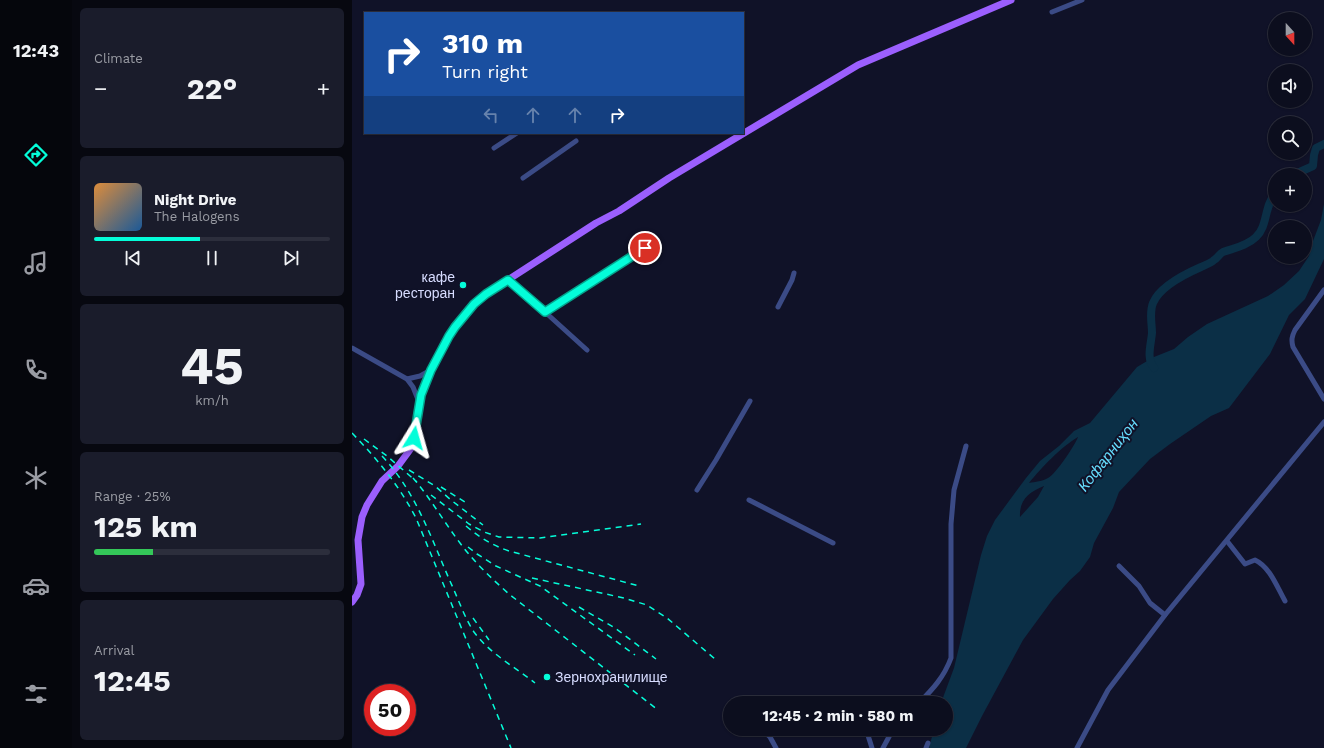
<!DOCTYPE html>
<meta charset="utf-8">
<style>
:root{--surface:#0c0e1e;--page:#1a1c2b;--text:#f1f3f6;--muted:#9a9ca4;--line:#2c2e3c;--accent:#04fdd9}
body{margin:0;font-family:"Work Sans",sans-serif;background:var(--page);color:var(--text);height:100vh;display:flex;flex-direction:column;font-size:15px;white-space:nowrap}
*{box-sizing:border-box;margin:0}
p{font-size:13px;color:var(--muted)}
.icon{flex:none;width:22px;height:22px;fill:none;stroke:currentColor;stroke-width:2;stroke-linecap:round;stroke-linejoin:round}
.map{position:relative;flex:1;overflow:hidden}
.side{display:flex;flex-direction:column;gap:8px;padding:8px;background:#070810;width:280px}
.side>*{flex:none}
.hud{position:absolute;left:12px;top:12px;width:380px;height:122px;border-radius:0px;box-shadow:0 1px 3px #0004,0 0 0 1px var(--line);background:#1a4fa0;color:#fff;overflow:hidden}
.needle{width:26px;rotate:159deg}
.fabs{position:absolute;left:916px;top:12px;display:grid;gap:8px}
.fabs a{display:grid;place-items:center;width:44px;height:44px;border-radius:50%;background:var(--surface);box-shadow:0 1px 3px #0004,0 0 0 1px var(--line);font-size:20px}
.speed{position:absolute;left:12px;top:684px;display:flex;gap:8px;font-size:20px;font-weight:700;text-align:center}
.speed>*{display:grid;place-content:center;width:52px;height:52px;border-radius:50%;background:var(--surface);box-shadow:0 1px 3px #0004,0 0 0 1px var(--line);line-height:1}
.speed .limit{border:6px solid #d22;background:#fff;color:#111}
.pin{position:absolute;display:grid;place-items:center;width:34px;height:34px;color:#fff;margin:-17px;border:2px solid #fff;border-radius:50%;box-shadow:0 1px 4px #0007}
.me{position:absolute;width:44px;margin:-22px;rotate:8deg;stroke-linejoin:round;filter:drop-shadow(0 0 3px #0008)}
.turn{display:flex;align-items:center;gap:14px;height:84px;padding:0 12px;font-size:18px}
.turn .icon{width:52px;height:52px;stroke-width:2.5}
.turn b{display:block;font-size:28px;line-height:34px}
.lanes{display:flex;align-items:center;height:38px;padding:0 12px;background:#0003;justify-content:center;gap:20px;direction:ltr}
.lanes .off{opacity:.35}
.big{font-size:30px;font-weight:700;line-height:1.1}
.side .card{flex:1;display:flex;flex-direction:column;justify-content:center;gap:6px;min-width:0;padding:0 14px;border-radius:6px;background:var(--page)}
.side .dial{align-items:center;gap:0}
.dial b{font-size:52px;line-height:1}
.song{display:flex;align-items:center;gap:12px}
.cover{width:48px;height:48px;border-radius:6px;background:linear-gradient(135deg,hsl(30 70% 55%),hsl(210 70% 35%))}
.played{height:4px;border-radius:2px;background:linear-gradient(90deg,var(--accent) 45%,var(--line) 45%)}
.keys{display:flex;justify-content:space-around;direction:ltr}
.heat{display:flex;justify-content:space-between;align-items:center;font-size:22px;direction:ltr}
.charge{height:6px;border-radius:3px;background:linear-gradient(90deg,#34c759 25%,var(--line) 0)}
.trip{position:absolute;left:371px;top:696px;width:230px;height:40px;border-radius:20px;background:var(--surface);box-shadow:0 1px 3px #0004,0 0 0 1px var(--line);font-weight:700;line-height:40px;text-align:center}
main{display:flex;flex:1;min-height:0}
.dock{display:flex;flex-direction:column;width:72px;justify-content:space-around;align-items:center;background:#05060c;color:var(--muted)}
.dock .icon{width:28px;height:28px}
.dock .current{color:var(--accent)}
.dock b{font-size:18px;color:var(--text)}
.map>svg:first-child{display:block}
.water{fill:#0b2f46;fill-rule:evenodd}
.lines{fill:none;stroke-linecap:round;stroke-linejoin:round}
.river{stroke:#0b2f46;stroke-width:8}
.minor{stroke:#3b4b86;stroke-width:5}
.major{stroke:#9b5ffe;stroke-width:7}
.rail{stroke:#04fdd9;stroke-width:1.5;stroke-dasharray:6 5;stroke-linecap:butt}
.route-casing{stroke:#03a48d;stroke-width:10}
.route{stroke:#04fdd9;stroke-width:7}
.poi-dot{fill:#04fdd9;stroke:#101228;stroke-width:1.5}
.labels{text-anchor:middle;stroke-width:4;stroke-linejoin:round;paint-order:stroke}
.poi-label{font-size:14px;fill:#d7dcff;stroke:#101228;text-anchor:end}
.water-label{font-size:15px;font-style:italic;fill:#66ddfe;stroke:#101228}
</style>
<main>
<nav class="dock">
<b>12:43</b>
<svg class="icon current" aria-label="directions" viewBox="0 0 24 24"><path d="M12 3l9 9-9 9-9-9zM9 14v-3h6M13 9l2 2-2 2"/></svg>
<svg class="icon" aria-label="music" viewBox="0 0 24 24"><path d="M9 18V5l10-2v13"/><circle cx="6" cy="18" r="3"/><circle cx="16" cy="16" r="3"/></svg>
<svg class="icon" aria-label="phone" viewBox="0 0 24 24"><path d="M5 4h4l2 5-3 2q2 4 5 5l2-3 5 2v4C11 20 4 13 5 4z"/></svg>
<svg class="icon" aria-label="climate" viewBox="0 0 24 24"><path d="M12 3v18M4 7l16 10M4 17L20 7"/></svg>
<svg class="icon" aria-label="car" viewBox="0 0 24 24"><path d="M5 17H2v-5l4-1 3-4h7l3 4 3 1v5h-3M9 17h6M6 11h13"/><circle cx="7" cy="17" r="2"/><circle cx="17" cy="17" r="2"/></svg>
<svg class="icon" aria-label="filters" viewBox="0 0 24 24"><path d="M4 7h16M4 17h16"/><circle cx="9" cy="7" r="2"/><circle cx="15" cy="17" r="2"/></svg>
</nav>
<section class="side">
<div class="card"><p>Climate</p>
<div class="heat"><a>−</a><b class="big">22°</b><a>+</a></div>
</div>
<div class="card">
<div class="song"><i class="cover"></i><div><b>Night Drive</b><p>The Halogens</p></div></div>
<div class="played"></div>
<div class="keys"><svg class="icon" aria-label="previous" viewBox="0 0 24 24"><path d="M18 5L8 12l10 7zM5 5v14"/></svg><svg class="icon" aria-label="pause" viewBox="0 0 24 24"><path d="M8 5v14M16 5v14"/></svg><svg class="icon" aria-label="next" viewBox="0 0 24 24"><path d="M6 5l10 7-10 7zM19 5v14"/></svg></div>
</div>
<div class="card dial"><b>45</b><p>km/h</p></div>
<div class="card"><p>Range · 25%</p><b class="big">125 km</b><div class="charge"></div></div>
<div class="card"><p>Arrival</p><b class="big">12:45</b></div>
</section>
<div class="map">
<svg width="972" height="748" viewBox="0 0 972 748">
<rect width="100%" height="100%" fill="#101228"/>
<path class="water" d="M972 204V259L953 299 937 315 918 354 877 408 859 416 818 444 798 459 767 492 761 508 742 543 738 557 728 571 718 580 701 599 671 640 630 716 614 748H577L582 729H594V703H589L602 668 629 555 635 536 643 520 674 478 688 461 707 446 722 431 738 423 785 367 802 357 822 349 836 337 855 324 916 296 932 285 947 271 957 256 961 241 969 220ZM726 437C723 445 704 474 696 478 691 481 683 482 677 483 689 468 709 447 726 437ZM692 486 686 497 668 517C667 500 677 492 692 486Z"/>
<g class="lines">
<g class="river">
<path d="M941 175 961 166 962 155 964 148 972 144"/>
<path d="M802 368C794 358 799 345 800 333 800 323 797 313 801 303 808 286 833 274 849 267 853 265 859 263 862 260 866 258 867 254 871 252 882 248 895 246 904 237 916 226 912 206 923 194"/>
</g>
<g class="minor">
<path d="M700 12 730 0"/>
<path d="M142 148 165 133"/>
<path d="M171 178 224 141"/>
<path d="M157 280 193 312"/>
<path d="M972 290 943 330C940 336 939 340 941 347L972 399"/>
<path d="M426 307 440 280 442 273"/>
<path d="M0 348 55 379 61 387 67 402"/>
<path d="M235 350 193 312 293 249"/>
<path d="M55 379 68 376 79 370"/>
<path d="M345 490 364 460 398 401"/>
<path d="M397 500 481 543"/>
<path d="M875 541 893 564 903 560C918 567 925 587 933 601"/>
<path d="M767 566 787 586 798 603 813 615"/>
<path d="M506 701 507 703"/>
<path d="M567 703C581 689 592 677 599 658V524L602 490 614 446"/>
<path d="M409 729 418 737 424 748"/>
<path d="M514 729 520 748"/>
<path d="M531 748 539 733 543 729"/>
<path d="M574 748 576 743"/>
<path d="M725 748 756 690 813 615 972 422"/>
</g>
<path class="major" d="M0 602 5 595 9 584 6 540 10 517 15 505 30 481 46 466 60 447 69 395 79 370 97 335 114 312 134 294 244 223 267 211 317 178 506 65 659 0"/>
<g class="rail">
<path d="M0 433C25 459 47 485 64 518L159 748"/>
<path d="M12 439 35 456 65 482"/>
<path d="M30 456C66 494 81 544 102 590 108 604 114 620 122 632 137 653 163 667 183 683"/>
<path d="M57 470 83 486 99 500 131 525"/>
<path d="M61 478C79 499 92 522 108 543 122 562 139 578 157 594L306 710"/>
<path d="M89 487 116 504"/>
<path d="M79 495 117 524 132 532 147 537 188 538 289 524"/>
<path d="M114 526C128 538 140 545 157 551L287 586"/>
<path d="M116 547 125 554 144 566 188 586 283 655"/>
<path d="M180 578 272 598 295 605 315 618 363 659"/>
<path d="M227 607 263 628 304 659"/>
<path d="M121 618 137 640"/>
</g>
</g>
<g class="lines">
<defs>
<path id="route" d="M62 438 69 395 79 370 97 336 103 327 122 304 134 294 156 280 193 312 293 248"/>
</defs>
<use href="#route" class="route-casing"/>
<use href="#route" class="route"/>
</g>
<g class="poi-dot">
<circle cx="111" cy="285" r="4"/>
<circle cx="195" cy="677" r="4"/>
</g>
<g class="labels">
<g class="poi-label">
<text x="103" y="282">кафе<tspan x="103" dy="16">ресторан</tspan></text>
<text x="203" y="682" text-anchor="start">Зернохранилище</text>
</g>
<g class="water-label">
<text transform="translate(756 455) rotate(-52)" y="5">Кофарниҳон</text>
</g>
</g>
</svg>
<div class="fabs">
<a><svg class="needle" viewBox="-14 -14 28 28"><path d="M0-13l5 13h-10z" fill="#e53935"/><path d="M0 13l5-13h-10z" fill="#9a9ca4"/></svg></a>
<a><svg class="icon" aria-label="sound" viewBox="0 0 24 24"><path d="M4 9h4l5-4v14l-5-4H4zM17 9q2 3 0 6"/></svg></a>
<a><svg class="icon" aria-label="search" viewBox="0 0 24 24"><circle cx="10" cy="10" r="6"/><path d="M15 15l6 6"/></svg></a>
<a>+</a>
<a>−</a>
</div>
<div class="speed"><div class="limit">50</div></div>
<div class="pin" style="left:293px;top:248px;background:#d93025"><svg class="icon" aria-label="arrive" viewBox="0 0 24 24"><path d="M6 21V4h12l-3 4 3 4H6"/></svg></div>
<svg class="me" style="left:62px;top:438px" viewBox="-20 -20 40 40"><path d="M0-17L14 15 0 8-14 15z" fill="#04fdd9" stroke="#fff" stroke-width="4"/></svg>
<div class="trip">12:45 · 2 min · 580 m</div>
<div class="hud">
<div class="turn"><svg class="icon" aria-label="right" viewBox="0 0 24 24"><path d="M7 20v-9h11M14 6l5 5-5 5"/></svg><div><b>310 m</b>Turn right</div></div>
<div class="lanes"><svg class="icon off" aria-label="left" viewBox="0 0 24 24"><path d="M17 20v-9H6M10 6l-5 5 5 5"/></svg><svg class="icon off" aria-label="ahead" viewBox="0 0 24 24"><path d="M12 20V5M6 11l6-6 6 6"/></svg><svg class="icon off" aria-label="ahead" viewBox="0 0 24 24"><path d="M12 20V5M6 11l6-6 6 6"/></svg><svg class="icon" aria-label="right" viewBox="0 0 24 24"><path d="M7 20v-9h11M14 6l5 5-5 5"/></svg></div>
</div>
</div>
</main>
